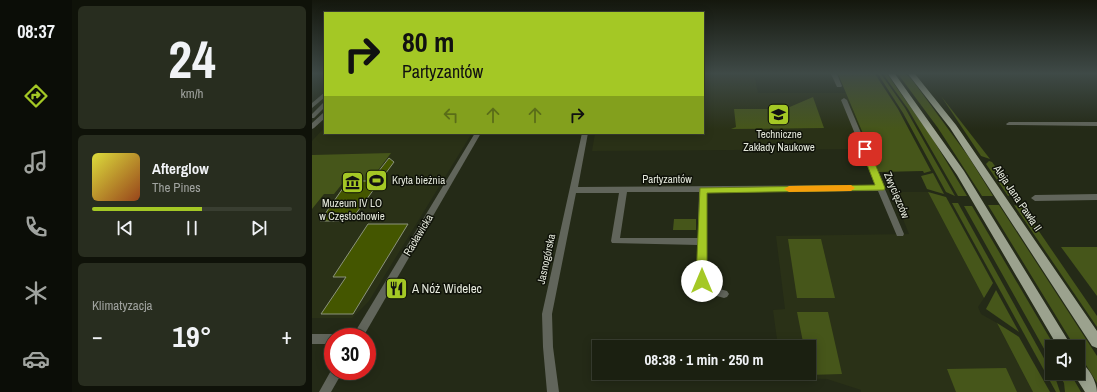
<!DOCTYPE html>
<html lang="pl">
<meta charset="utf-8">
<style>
:root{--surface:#1b2011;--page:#282d1f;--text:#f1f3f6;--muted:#a0a39f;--line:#393e31;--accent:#a4c825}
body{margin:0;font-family:"Archivo Narrow",sans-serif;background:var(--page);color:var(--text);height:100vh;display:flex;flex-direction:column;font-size:15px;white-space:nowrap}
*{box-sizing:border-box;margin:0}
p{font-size:13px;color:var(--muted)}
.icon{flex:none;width:22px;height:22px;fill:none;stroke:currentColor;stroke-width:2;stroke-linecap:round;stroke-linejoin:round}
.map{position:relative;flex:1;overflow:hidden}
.side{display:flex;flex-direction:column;gap:6px;padding:6px;background:#0f1209;width:240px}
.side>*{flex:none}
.banner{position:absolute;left:12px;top:12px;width:380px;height:122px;border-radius:0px;box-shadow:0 2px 10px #0003,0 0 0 1px var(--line);background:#a4c825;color:#111;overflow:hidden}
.tools{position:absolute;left:733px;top:340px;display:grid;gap:8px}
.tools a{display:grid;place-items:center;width:40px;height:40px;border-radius:0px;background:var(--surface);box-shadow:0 2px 10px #0003,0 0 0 1px var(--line);font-size:20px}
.speed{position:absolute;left:12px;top:328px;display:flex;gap:8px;font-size:20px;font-weight:700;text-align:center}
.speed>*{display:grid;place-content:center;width:52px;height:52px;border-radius:50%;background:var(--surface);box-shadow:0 2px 10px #0003,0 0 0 1px var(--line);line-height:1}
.speed .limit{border:6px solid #d22;background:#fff;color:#111}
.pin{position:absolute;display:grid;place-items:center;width:34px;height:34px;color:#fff;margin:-17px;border-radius:8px;box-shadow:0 2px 6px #0006}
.me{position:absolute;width:44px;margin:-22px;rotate:0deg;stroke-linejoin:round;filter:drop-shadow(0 0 3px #0008)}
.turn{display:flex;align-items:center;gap:14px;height:84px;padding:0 12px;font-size:18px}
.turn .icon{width:52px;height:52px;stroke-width:2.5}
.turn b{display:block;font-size:28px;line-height:34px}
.lanes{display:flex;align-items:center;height:38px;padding:0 12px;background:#0003;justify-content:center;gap:20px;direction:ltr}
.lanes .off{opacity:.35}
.big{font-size:30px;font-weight:700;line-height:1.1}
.side .card{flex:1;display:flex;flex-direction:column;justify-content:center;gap:6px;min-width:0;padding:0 14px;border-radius:6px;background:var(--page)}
.side .dial{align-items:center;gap:0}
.dial b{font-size:52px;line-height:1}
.song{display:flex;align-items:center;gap:12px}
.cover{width:48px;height:48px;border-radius:6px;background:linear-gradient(135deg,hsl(60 70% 55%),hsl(20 70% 35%))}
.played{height:4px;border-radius:2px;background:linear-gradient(90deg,var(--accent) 55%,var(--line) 55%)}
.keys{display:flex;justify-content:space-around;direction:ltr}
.heat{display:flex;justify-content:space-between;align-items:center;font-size:22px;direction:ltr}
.trip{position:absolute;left:280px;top:340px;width:224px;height:40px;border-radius:0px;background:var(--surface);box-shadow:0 2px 10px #0003,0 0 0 1px var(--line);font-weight:700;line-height:40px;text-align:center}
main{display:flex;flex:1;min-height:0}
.tab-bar{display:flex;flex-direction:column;width:72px;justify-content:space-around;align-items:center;background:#0b0d07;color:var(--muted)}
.tab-bar .icon{width:28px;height:28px}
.tab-bar .current{color:var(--accent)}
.tab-bar b{font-size:18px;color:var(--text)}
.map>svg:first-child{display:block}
.built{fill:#2a3117}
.green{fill:#46561a}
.building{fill:#445600;stroke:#8b937c}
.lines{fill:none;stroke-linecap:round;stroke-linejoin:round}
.pedestrian{fill:#61655b;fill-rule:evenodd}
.minor{fill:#61655b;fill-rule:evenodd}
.primary{fill:#9ba28e;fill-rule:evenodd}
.route{fill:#a4c825;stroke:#6b8218}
.slow{fill:#f59e0b}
.labels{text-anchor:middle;stroke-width:3;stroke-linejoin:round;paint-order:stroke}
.poi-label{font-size:11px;fill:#e4e8db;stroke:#0f1209}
.street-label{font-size:11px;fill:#e4e8db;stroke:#0f1209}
.near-poi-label{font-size:13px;fill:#e4e8db;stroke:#0f1209;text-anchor:start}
</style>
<main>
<nav class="tab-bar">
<b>08:37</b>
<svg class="icon current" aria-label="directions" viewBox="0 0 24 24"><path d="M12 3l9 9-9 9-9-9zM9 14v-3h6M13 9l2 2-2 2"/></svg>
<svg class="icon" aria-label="music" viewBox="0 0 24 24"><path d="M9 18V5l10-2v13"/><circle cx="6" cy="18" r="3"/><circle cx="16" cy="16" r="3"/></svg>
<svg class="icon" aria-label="phone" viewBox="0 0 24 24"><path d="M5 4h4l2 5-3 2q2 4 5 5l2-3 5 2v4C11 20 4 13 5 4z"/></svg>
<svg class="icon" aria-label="climate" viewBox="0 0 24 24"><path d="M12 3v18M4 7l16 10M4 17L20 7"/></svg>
<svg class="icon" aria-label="car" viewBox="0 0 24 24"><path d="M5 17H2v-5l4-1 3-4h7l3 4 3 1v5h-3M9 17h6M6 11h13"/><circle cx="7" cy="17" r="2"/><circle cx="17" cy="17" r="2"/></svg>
</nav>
<section class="side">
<div class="card dial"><b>24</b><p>km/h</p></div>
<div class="card">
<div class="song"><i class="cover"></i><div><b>Afterglow</b><p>The Pines</p></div></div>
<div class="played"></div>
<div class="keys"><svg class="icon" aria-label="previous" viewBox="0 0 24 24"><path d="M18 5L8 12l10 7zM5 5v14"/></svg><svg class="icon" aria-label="pause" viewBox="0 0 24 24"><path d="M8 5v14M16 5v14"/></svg><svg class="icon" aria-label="next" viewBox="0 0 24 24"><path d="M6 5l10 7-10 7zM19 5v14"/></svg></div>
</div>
<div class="card"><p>Klimatyzacja</p>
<div class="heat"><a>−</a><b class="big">19°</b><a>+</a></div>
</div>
</section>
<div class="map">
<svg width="785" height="392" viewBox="0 0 785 392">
<rect width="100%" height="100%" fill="#242a17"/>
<g class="built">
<path d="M391 74H442L446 93H534L557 149 280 151 283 133H391Z"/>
<path d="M13 127V133H160L57 301 40 318H0V141Z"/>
<path d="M580 192H616L672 298 666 307 669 314 685 323 721 392H549V390L515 379 471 378 470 373H497V347H466L461 310 473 309 464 236 597 234Z"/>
</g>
<g class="green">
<path d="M526 74H563L586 109 619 171 612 173 611 171 567 172Z"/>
<path d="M566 74H569L593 108 643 196 634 192 591 113Z"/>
<path d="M571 74H575L619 136 655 196H646L596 109Z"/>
<path d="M586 74H594L601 81 656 156 681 196H670L626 128Z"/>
<path d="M629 96 678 159 669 156Z"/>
<path d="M501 97 512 128 419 129 424 127 422 109H473Z"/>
<path d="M79 153 58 181H51V179H34L22 194H12L0 209V155Z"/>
<path d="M677 161 680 162 703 194 696 196 674 164Z"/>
<path d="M621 173 632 194 615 189 609 176Z"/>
<path d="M616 192 634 197 681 283 672 298Z"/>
<path d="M640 203H646L744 380 748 392H744Z"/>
<path d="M676 205H687L785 356V383L766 352V347H763Z"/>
<path d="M702 205 711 208 785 316V327Z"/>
<path d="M652 206H660L743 347H740V363Z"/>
<path d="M362 219H384V230H361Z"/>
<path d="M476 239H509L523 298H485Z"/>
<path d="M749 247H785V296Z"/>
<path d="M684 290 707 332 674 309Z"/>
<path d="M485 312H516L530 374 496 375 497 347H492Z"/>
<path d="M685 323 707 337 738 392H721Z"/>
<path d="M694 368 705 392H644L635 369Z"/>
<path d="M746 373H758L769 392H753L752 383Z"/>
</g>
<g class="building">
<path d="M77 158 82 162 43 215H31L27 221H8L36 181H59Z"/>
<path d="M56 224H96L41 314H9L34 277H21Z"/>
</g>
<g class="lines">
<path class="pedestrian" d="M11 103H13V107L2 118H0V114Z"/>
<g class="minor">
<path d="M519 74H525L530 86 529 87H525Z"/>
<path d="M13 92V97L0 108V103Z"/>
<path d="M532 98 535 100 592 234 591 236H585L566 191 395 192V281L397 286 415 291 417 294 415 297 412 298 391 292 385 281 386 245 300 243 299 241 307 193H264L240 314 241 347 247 392H235L231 347 230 314 270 133H276L266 187 564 185 529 100ZM315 192H387L386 238H308Z"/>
<path d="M13 112V118L2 128 0 129V123L11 113Z"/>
<path d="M697 122H785V126L695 125 694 124Z"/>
<path d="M163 133H169L51 337H40Z"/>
<path d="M785 194V200L723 201 719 198 723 195Z"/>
<path d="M0 334H21L25 337H21V344H0Z"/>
<path d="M21 367V371H31L19 392H7Z"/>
</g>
<g class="primary">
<path d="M576 74H583L652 171 760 347H746L645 175Z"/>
<path d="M596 74H603L644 125 785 331V348L780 346 638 128Z"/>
<path d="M766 361C776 365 785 382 785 392H773L761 373H766Z"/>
</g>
</g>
<linearGradient id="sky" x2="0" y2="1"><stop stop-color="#14170d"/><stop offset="0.57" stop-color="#3f4a47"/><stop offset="1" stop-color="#3f4a47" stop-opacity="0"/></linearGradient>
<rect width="785" height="129" fill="url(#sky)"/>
<path class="route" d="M553 146 557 149 573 188 572 190 395 193V281L394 284H386L384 281 388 188 563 185 549 149Z"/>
<path class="slow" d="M539 185 543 188 539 191 477 192 472 189 477 186Z"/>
<defs>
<symbol id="school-square" viewBox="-11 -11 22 22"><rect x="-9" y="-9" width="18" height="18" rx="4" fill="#a4c825" stroke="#0f1209"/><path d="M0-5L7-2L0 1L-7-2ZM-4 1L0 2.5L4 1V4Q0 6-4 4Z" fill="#111"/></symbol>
<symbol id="stadium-square" viewBox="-11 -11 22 22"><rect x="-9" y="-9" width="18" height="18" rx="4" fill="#a4c825" stroke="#0f1209"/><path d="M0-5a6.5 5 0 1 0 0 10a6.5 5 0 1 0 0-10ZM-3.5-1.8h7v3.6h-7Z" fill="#111"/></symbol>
<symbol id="museum-square" viewBox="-11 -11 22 22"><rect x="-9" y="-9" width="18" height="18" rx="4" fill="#a4c825" stroke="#0f1209"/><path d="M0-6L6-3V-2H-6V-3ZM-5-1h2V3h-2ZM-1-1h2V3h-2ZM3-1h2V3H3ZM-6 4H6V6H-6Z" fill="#111"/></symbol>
<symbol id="restaurant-square" viewBox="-11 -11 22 22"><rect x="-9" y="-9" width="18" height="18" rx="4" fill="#a4c825" stroke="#0f1209"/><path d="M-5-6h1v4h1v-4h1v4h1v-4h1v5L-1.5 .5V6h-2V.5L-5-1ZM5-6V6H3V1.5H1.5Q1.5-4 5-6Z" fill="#111"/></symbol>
</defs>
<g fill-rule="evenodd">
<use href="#school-square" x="454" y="102" width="25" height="25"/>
<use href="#stadium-square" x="52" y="168" width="25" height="25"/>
<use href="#museum-square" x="28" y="170" width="25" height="25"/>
<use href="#restaurant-square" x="72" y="276" width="25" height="25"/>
</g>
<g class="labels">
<g class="poi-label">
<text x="467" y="138">Techniczne<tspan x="467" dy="13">Zakłady Naukowe</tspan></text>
<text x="80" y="184" text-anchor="start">Kryta bieżnia</text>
<text x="40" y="207">Muzeum IV LO<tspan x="40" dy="13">w Częstochowie</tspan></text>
</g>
<g class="street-label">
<text x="355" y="183">Partyzantów</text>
<text transform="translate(585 195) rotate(67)" y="4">Zwycięzców</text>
<text transform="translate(706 198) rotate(56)" y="4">Aleja Jana Pawła II</text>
<text transform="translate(106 235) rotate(-59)" y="4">Racławicka</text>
<text transform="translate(234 259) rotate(-78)" y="4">Jasnogórska</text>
</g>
<g class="near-poi-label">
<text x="100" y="293">A Nóż Widelec</text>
</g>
</g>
</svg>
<div class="tools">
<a><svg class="icon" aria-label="sound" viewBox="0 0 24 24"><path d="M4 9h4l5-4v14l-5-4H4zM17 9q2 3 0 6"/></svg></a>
</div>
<div class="speed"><div class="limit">30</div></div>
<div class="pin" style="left:553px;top:149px;background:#d93025"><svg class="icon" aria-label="arrive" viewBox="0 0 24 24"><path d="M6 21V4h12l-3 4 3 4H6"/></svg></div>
<svg class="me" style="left:390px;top:281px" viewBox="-20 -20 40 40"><circle r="19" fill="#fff"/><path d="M0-13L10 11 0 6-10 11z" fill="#a4c825"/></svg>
<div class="trip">08:38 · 1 min · 250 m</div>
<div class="banner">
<div class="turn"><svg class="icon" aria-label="right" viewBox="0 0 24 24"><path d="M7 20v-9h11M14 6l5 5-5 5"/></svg><div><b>80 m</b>Partyzantów</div></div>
<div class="lanes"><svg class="icon off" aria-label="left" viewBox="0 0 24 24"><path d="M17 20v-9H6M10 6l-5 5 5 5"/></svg><svg class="icon off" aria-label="ahead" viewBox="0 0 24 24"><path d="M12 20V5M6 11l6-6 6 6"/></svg><svg class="icon off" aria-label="ahead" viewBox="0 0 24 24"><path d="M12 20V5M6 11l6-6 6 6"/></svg><svg class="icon" aria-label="right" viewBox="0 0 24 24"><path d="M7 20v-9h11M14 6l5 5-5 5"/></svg></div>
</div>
</div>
</main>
